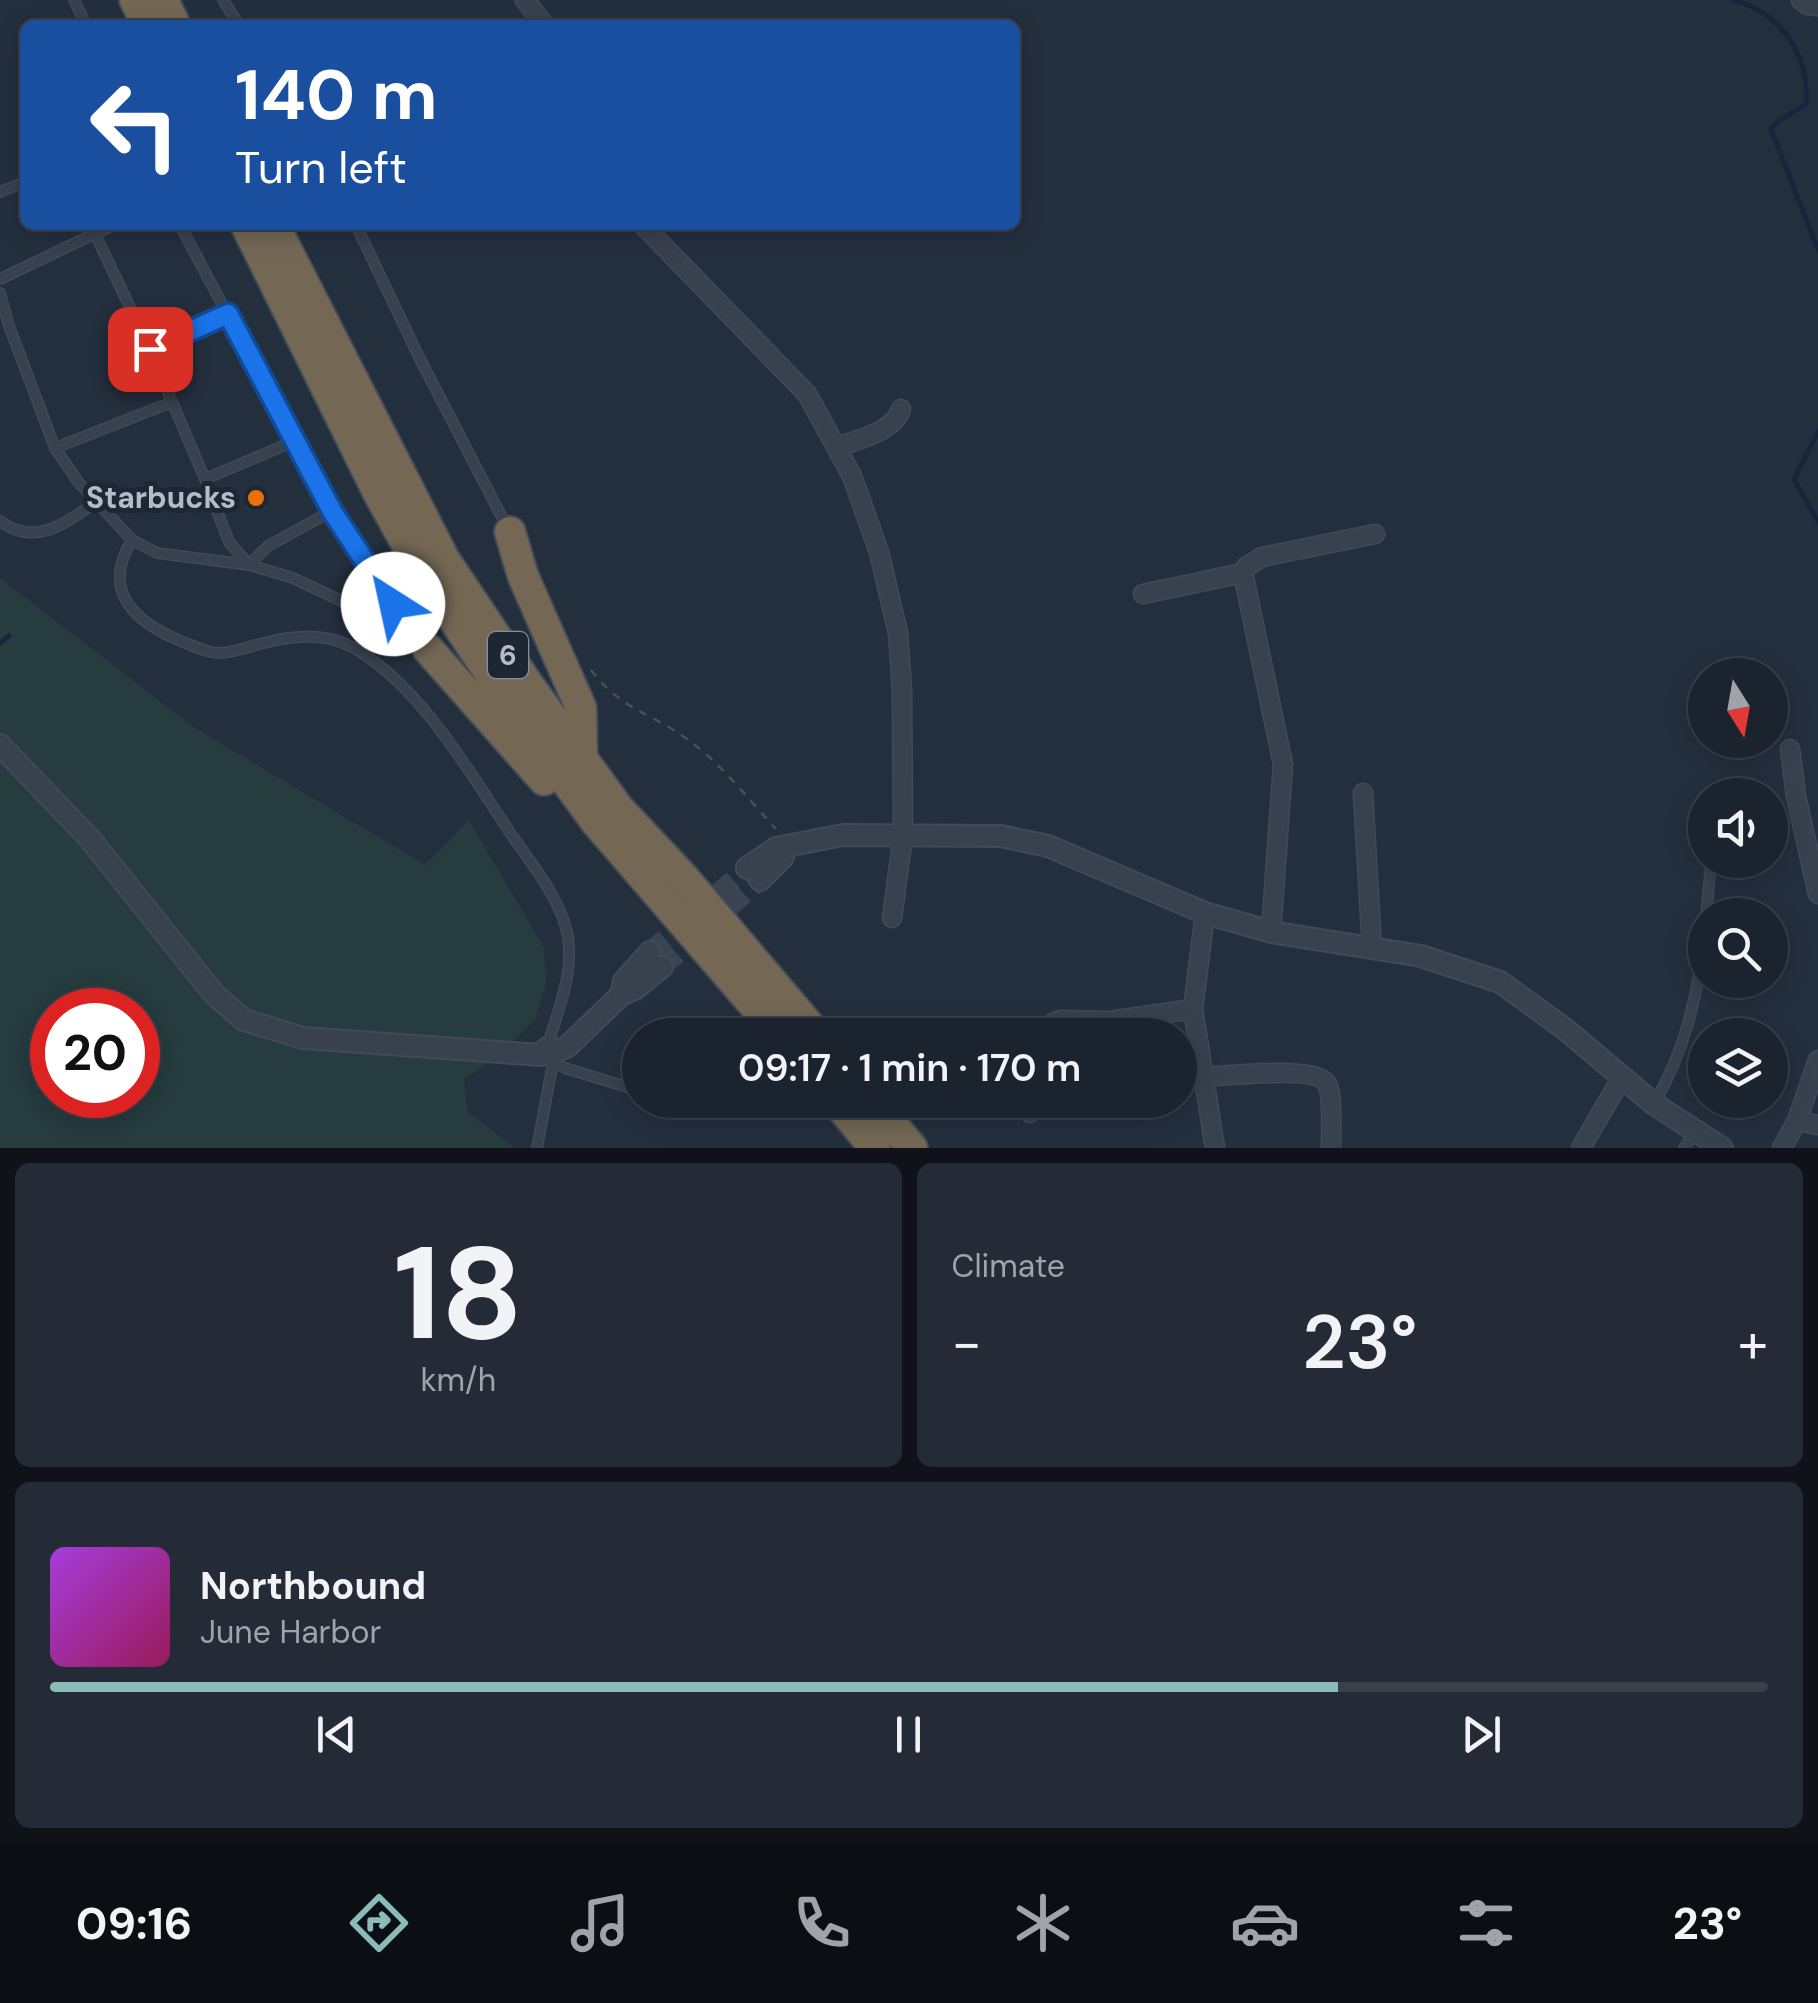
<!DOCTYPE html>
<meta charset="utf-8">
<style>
:root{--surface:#1b232e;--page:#242b36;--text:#f1f3f6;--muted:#a0a4aa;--line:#39404a;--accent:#8bbbb9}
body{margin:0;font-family:"DM Sans",sans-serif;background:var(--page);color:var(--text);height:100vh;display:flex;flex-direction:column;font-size:38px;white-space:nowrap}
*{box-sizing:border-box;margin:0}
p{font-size:32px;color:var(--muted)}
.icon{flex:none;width:55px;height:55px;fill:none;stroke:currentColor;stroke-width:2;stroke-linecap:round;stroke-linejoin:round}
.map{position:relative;height:1148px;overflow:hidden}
.drawer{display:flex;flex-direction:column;gap:15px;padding:15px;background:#0f1319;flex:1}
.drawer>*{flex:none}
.top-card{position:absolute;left:20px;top:20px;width:1000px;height:210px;border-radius:15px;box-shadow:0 5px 25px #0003,0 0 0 2px var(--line);background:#1a4fa0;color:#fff;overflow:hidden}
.needle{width:65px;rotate:169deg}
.controls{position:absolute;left:1688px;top:658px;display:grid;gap:20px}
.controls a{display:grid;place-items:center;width:100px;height:100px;border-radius:50%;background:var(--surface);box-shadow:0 5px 25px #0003,0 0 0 2px var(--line);font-size:50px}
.speed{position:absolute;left:30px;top:988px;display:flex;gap:20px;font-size:50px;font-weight:700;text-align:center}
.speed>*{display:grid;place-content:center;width:130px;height:130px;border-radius:50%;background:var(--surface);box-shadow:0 5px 25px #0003,0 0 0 2px var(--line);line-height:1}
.speed .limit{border:15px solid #d22;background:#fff;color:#111}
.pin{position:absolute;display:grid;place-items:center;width:85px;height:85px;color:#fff;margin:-42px;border-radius:20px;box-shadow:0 5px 15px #0006}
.me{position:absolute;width:110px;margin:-55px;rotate:325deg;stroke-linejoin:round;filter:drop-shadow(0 0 8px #0008)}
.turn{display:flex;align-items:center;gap:35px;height:210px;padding:0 50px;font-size:45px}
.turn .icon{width:130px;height:130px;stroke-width:2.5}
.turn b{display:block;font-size:70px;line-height:85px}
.big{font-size:75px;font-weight:600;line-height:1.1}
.drawer .card{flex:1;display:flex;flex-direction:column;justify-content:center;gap:15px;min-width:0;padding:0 35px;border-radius:15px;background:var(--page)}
.drawer .dial{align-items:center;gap:0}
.dial b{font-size:130px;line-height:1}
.song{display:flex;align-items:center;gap:30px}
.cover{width:120px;height:120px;border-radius:15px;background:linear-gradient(135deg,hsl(280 70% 55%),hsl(330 70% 35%))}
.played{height:10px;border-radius:5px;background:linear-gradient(90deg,var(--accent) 75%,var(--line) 75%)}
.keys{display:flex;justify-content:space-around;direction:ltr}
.heat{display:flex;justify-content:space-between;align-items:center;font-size:55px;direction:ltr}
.drawer .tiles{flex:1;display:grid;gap:15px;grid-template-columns:1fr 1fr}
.card:last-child{grid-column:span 2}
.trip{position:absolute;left:622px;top:1018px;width:575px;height:100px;border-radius:50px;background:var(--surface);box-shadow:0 5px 25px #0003,0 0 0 2px var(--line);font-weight:600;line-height:100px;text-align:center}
.menu{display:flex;height:160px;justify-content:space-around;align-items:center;background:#0b0e12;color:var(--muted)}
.menu .icon{width:70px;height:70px}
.menu .active{color:var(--accent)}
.menu b{font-size:45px;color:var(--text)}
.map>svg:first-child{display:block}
.green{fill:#263c3f;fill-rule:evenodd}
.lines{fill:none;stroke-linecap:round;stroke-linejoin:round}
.stream{stroke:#17263c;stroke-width:5}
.tertiary-tunnel{stroke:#3a4453;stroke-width:20;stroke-dasharray:20 10;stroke-linecap:butt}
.service-casing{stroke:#414a57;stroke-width:12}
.minor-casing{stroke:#414a57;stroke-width:21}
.tertiary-casing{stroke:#414a57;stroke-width:24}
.motorway-casing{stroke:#434c59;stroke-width:34}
.path{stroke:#3f5557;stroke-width:2.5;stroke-dasharray:8 8;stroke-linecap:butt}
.service{stroke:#38414e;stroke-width:9}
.minor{stroke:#38414e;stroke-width:18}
.tertiary{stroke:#38414e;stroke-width:20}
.motorway{stroke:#746855;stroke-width:30}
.route-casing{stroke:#114b97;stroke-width:25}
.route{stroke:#1a73e8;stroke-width:18}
.food-dot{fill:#e8710a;stroke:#1d2633;stroke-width:4}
.labels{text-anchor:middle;stroke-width:10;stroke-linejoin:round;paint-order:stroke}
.shield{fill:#1d2633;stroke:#878f9c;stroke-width:2.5}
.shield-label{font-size:28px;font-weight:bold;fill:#b4bcc9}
.poi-label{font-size:30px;font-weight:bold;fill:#b4bcc9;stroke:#1d2633;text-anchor:end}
</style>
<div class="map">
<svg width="1818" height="1148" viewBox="0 0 1818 1148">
<rect width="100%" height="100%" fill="#242f3e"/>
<path class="green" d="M0 578 192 726 425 865 469 820 544 948 546 984 535 1020 504 1050 464 1080 467 1111 514 1148H0ZM52 1010H138V1095H52Z"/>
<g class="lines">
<g class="stream">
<path d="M1733 0C1781 12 1810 56 1806 104 1793 114 1782 115 1771 129L1818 250"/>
<path d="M1818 432 1794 479 1818 522"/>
<path d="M0 643 9 636"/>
</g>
<g class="tertiary-tunnel">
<path d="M650 952 747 868"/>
<path d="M662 967 760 880"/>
</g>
<defs>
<g id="service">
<path d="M74 0 86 25"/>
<path d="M223 0 239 25"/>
<path d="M0 192 25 182"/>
<path d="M180 225 332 511 376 582 423 642"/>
<path d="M356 225 419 357 507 527"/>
<path d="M95 234 150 349"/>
<path d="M0 279 113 225"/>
<path d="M0 293 9 326 55 448 79 483 132 540 157 553 249 565 293 578 388 623 425 647"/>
<path d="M172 402 150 349 228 315"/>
<path d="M55 448 172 402 205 479 295 441"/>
<path d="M205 479 229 542 249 565 268 546 332 511"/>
<path d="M0 521C34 547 66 524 95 502"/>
<path d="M132 540C100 592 136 623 183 642 194 646 207 653 219 653 231 653 245 648 256 645 291 635 328 631 359 651 422 690 469 771 509 831 531 864 561 898 568 937 574 974 557 1013 547 1048L553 1062 537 1148"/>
<path d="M1706 915 1711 863"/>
<path d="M553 1062 565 1068 640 1091"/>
<path d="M1654 1104C1686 1049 1699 991 1705 928"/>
<path d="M1684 1148 1695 1133"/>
</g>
<g id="minor">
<path d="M525 0 544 25"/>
<path d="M1801 0 1807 5 1818 6"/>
<path d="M643 225 807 394 852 476 879 552 898 633 902 690 903 836 892 918"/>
<path d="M838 447C858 439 894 432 901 409"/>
<path d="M1143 594 1243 573"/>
<path d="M1790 749 1796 796 1818 894"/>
<path d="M1363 793 1372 949"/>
<path d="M1205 913 1193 1009 1215 1148"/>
<path d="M1271 932 1283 764 1243 573 1246 567 1262 557 1375 534"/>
<path d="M1047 1035 1053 1023 1060 1020 1110 1021 1193 1009"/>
<path d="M1203 1077C1225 1076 1316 1065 1327 1084 1333 1094 1331 1135 1331 1148"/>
<path d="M1030 1113 1033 1100"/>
<path d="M1797 1121 1818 1060"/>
<path d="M1581 1148 1622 1077"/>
<path d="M1782 1148 1797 1121 1818 1125"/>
</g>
<g id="tertiary">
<path d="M0 745 90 839 214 994 244 1020 303 1038 541 1055 547 1048 560 1050 568 1046 621 995 635 989 662 967"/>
<path d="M747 868 776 848 843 835 1001 836 1048 846 1205 913 1271 932 1421 956 1500 982 1565 1029 1654 1104 1722 1148"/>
<path d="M760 880 783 857 785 848"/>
<path d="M621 995 624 981 650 952"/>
</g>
<g id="motorway">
<path d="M135 0 147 25"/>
<path d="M163 0 175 25"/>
<path d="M246 225 379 494 421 570 514 710 596 822 780 1035"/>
<path d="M274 225 444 559 527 683 619 809 683 877 817 1035"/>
<path d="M510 532 523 576 581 708 582 758"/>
<path d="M428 649 544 780"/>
<path d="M835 1100 875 1148"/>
<path d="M872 1100 912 1148"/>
</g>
</defs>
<use href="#service" class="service-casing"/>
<use href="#minor" class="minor-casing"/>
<use href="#tertiary" class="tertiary-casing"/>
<use href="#motorway" class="motorway-casing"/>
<path class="path" d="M591 670C621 710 650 712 687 739 721 763 748 799 776 829"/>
<use href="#service" class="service"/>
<use href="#minor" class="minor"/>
<use href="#tertiary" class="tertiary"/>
<use href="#motorway" class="motorway"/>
</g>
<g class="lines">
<defs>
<path id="route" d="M150 349 228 314 332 511 393 604"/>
</defs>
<use href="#route" class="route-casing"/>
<use href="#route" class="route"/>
</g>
<circle class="food-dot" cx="256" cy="498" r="10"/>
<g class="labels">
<rect class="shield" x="488" y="632" width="40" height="46" rx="8"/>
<g class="shield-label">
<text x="508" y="665">6</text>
</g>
<g class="poi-label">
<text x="236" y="508">Starbucks</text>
</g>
</g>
</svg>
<div class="controls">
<a><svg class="needle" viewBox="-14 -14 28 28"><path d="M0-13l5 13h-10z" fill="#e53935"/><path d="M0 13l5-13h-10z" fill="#a0a4aa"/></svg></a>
<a><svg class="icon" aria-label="sound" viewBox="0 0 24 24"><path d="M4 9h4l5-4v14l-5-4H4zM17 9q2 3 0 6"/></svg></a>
<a><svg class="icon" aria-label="search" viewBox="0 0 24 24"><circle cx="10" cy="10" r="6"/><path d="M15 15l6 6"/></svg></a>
<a><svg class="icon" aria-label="layers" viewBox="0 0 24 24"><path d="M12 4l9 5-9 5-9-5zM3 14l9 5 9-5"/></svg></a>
</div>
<div class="speed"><div class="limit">20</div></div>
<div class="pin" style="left:150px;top:349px;background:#d93025"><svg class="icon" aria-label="arrive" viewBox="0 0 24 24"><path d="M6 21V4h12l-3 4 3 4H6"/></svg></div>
<svg class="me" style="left:393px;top:604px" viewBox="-20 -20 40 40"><circle r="19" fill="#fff"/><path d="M0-13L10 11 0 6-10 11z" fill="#1a73e8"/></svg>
<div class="trip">09:17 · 1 min · 170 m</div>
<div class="top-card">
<div class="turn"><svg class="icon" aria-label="left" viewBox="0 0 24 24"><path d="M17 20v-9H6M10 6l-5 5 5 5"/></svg><div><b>140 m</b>Turn left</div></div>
</div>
</div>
<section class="drawer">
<div class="tiles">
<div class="card dial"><b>18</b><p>km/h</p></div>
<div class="card"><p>Climate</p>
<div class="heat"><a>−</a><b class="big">23°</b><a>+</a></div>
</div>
<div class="card">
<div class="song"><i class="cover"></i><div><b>Northbound</b><p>June Harbor</p></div></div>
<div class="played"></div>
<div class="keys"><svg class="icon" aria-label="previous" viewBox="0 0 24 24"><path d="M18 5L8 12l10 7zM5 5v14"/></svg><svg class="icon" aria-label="pause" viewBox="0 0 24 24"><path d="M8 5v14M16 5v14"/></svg><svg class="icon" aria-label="next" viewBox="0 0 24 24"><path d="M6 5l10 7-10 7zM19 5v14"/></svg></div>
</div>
</div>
</section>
<nav class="menu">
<b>09:16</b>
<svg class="icon active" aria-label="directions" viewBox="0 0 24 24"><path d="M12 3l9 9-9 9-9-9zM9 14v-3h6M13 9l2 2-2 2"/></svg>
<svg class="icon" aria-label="music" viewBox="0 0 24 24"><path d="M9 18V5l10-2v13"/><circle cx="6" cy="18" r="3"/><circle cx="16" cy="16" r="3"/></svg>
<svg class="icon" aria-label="phone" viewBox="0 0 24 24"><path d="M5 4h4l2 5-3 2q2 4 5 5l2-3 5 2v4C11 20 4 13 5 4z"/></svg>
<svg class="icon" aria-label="climate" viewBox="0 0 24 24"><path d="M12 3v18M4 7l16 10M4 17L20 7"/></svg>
<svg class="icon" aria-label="car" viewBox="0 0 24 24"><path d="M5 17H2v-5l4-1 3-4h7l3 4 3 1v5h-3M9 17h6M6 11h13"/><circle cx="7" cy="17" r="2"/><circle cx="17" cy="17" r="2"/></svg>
<svg class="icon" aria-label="filters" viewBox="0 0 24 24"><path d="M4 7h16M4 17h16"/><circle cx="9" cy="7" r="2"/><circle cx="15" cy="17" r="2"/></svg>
<b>23°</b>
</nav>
